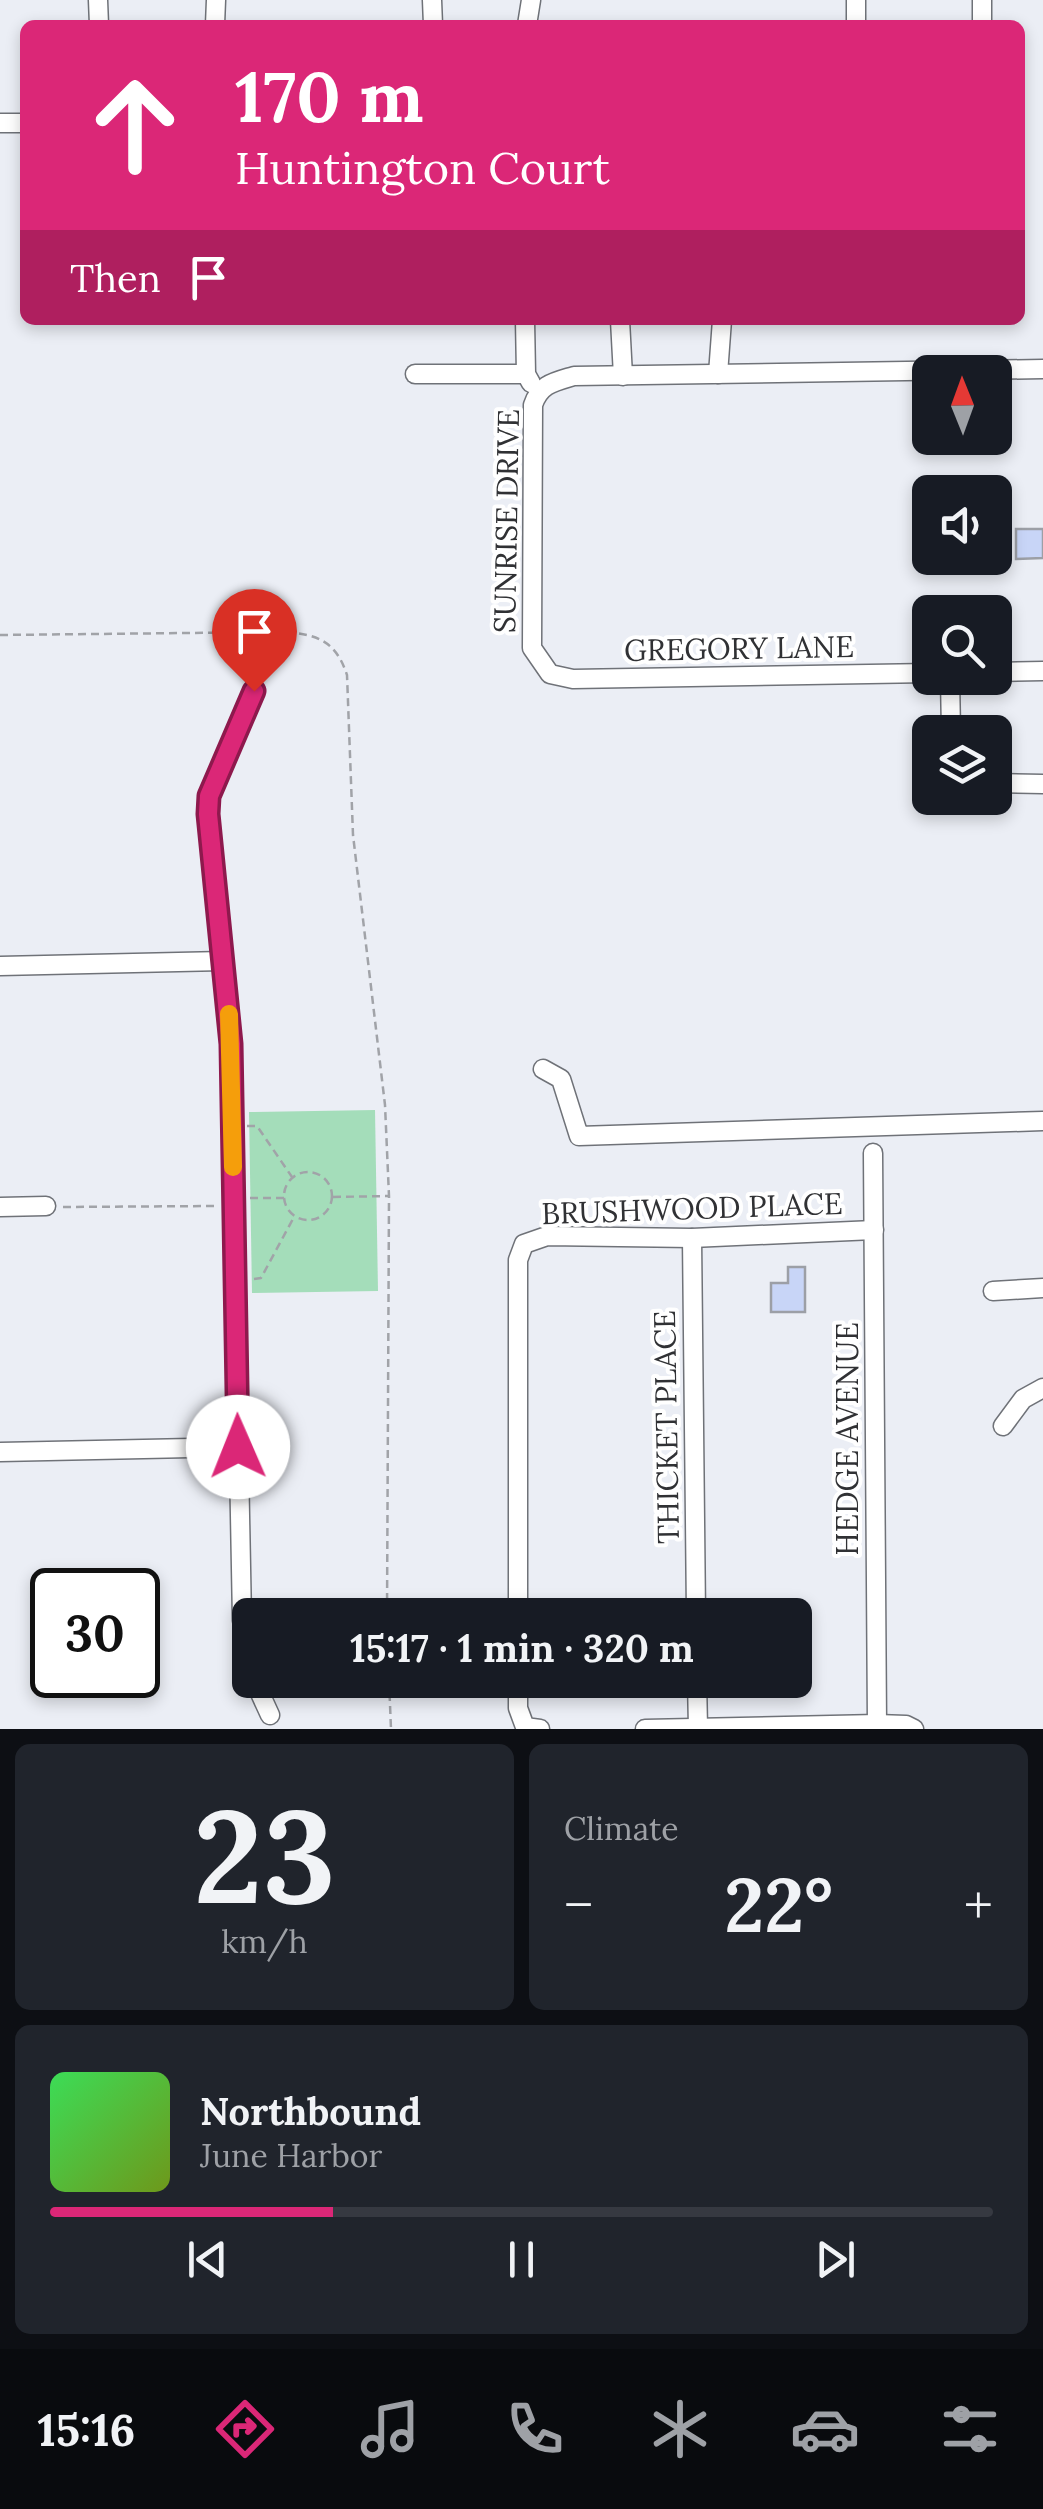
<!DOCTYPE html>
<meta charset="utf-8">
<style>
:root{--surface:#171b24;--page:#20242c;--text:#f1f3f6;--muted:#9ea1a6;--line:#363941;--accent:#db2777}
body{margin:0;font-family:Lora,serif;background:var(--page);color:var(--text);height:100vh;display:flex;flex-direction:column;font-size:38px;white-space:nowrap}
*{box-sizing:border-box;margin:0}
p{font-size:32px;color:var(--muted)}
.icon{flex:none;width:55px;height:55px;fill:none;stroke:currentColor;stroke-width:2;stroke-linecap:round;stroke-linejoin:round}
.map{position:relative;height:1729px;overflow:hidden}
.panel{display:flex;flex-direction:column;gap:15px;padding:15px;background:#0d0f14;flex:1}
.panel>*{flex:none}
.hud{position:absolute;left:20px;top:20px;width:1005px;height:305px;border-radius:15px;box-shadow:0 5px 15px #0003;background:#db2777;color:#fff;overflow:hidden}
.needle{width:65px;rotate:359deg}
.controls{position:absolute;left:912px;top:355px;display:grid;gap:20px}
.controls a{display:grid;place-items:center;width:100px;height:100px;border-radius:15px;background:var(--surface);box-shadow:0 5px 15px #0003;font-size:50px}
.speed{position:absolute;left:30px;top:1568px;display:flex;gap:20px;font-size:50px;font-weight:700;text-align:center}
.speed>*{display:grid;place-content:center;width:130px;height:130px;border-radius:50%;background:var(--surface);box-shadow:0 5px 15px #0003;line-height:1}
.speed .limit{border:5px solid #111;border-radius:15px;background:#fff;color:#111}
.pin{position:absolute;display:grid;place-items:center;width:85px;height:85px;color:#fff;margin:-102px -42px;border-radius:50% 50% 50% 0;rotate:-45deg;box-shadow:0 0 10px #0007}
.pin .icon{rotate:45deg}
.me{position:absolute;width:110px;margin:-55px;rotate:359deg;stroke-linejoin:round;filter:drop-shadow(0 0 8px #0008)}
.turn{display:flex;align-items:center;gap:35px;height:210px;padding:0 50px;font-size:45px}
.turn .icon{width:130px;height:130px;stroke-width:2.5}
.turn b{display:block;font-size:70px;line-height:85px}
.then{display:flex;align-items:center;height:95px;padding:0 50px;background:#0003;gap:20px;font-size:38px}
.big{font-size:75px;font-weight:700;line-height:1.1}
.panel .tile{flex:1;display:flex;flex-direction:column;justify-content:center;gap:15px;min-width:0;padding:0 35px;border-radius:15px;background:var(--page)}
.panel .dial{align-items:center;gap:0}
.dial b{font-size:130px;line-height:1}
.song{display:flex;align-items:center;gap:30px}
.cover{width:120px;height:120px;border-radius:15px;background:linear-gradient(135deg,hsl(130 70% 55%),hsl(80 70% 35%))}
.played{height:10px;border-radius:5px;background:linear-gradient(90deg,var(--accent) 30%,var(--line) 30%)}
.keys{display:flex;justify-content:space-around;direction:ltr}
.heat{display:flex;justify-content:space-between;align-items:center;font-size:55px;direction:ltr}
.panel .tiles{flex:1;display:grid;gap:15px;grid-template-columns:1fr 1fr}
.tile:last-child{grid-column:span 2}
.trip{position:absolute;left:232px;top:1598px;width:580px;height:100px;border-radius:15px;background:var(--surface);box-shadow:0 5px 15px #0003;font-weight:700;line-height:100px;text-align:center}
.menu{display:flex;height:160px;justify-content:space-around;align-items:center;background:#090b0e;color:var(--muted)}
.menu .icon{width:70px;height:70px}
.menu .on{color:var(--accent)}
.menu b{font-size:45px;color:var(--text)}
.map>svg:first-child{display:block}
.green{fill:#a4ddba}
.building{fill:#c8d5f7;stroke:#9c9fa6;stroke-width:2.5}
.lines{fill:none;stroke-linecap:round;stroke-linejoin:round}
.minor-casing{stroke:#6f7278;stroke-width:21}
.path{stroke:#a1a3a8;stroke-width:2.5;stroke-dasharray:8 5;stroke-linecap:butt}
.minor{stroke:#fff;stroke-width:18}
.route-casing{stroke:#8e194d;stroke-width:25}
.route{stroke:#db2777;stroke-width:18}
.slow{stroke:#f59e0b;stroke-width:18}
.labels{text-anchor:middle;stroke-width:8;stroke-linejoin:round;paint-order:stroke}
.street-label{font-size:30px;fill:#303134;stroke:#fff}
</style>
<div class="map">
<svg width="1043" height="1729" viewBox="0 0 1043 1729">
<rect width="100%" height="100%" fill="#ebeef5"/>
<path class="green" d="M375 1110 378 1291 252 1293 249 1112Z"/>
<g class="building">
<path d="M1016 529H1043V558L1016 559Z"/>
<path d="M788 1267H805V1312H771V1283H788Z"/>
</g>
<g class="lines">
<defs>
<g id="minor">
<path d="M98 0 99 25"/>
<path d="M432 0 433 25"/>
<path d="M982 0V25"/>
<path d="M215 25 216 0"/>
<path d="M527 25 531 0"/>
<path d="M856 25V0"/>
<path d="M0 123H25"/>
<path d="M525 320 526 374 531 383"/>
<path d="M620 320 623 376"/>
<path d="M415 374H526"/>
<path d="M718 374 722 320"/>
<path d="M995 672 1043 671"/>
<path d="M930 673 573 679 550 674 532 648 533 405C540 384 554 382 574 376L1043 369"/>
<path d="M950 678 951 732"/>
<path d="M995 783 1043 784"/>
<path d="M0 966 223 961"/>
<path d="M543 1069 561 1079 579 1136 1043 1121"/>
<path d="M873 1153 877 1724"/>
<path d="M0 1207 46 1206"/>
<path d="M692 1238 696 1615"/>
<path d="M993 1291 1043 1288"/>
<path d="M1003 1426 1023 1399 1043 1388"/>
<path d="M0 1452 239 1447"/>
<path d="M518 1615V1260L524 1244 547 1236 692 1238 874 1230"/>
<path d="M250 1666 242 1620 231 1044 208 813 209 797 254 691"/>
<path d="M254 1680 270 1715"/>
<path d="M518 1680V1708L525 1727 540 1729"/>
<path d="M697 1680 698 1728"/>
<path d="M645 1729 877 1724 906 1725 914 1729"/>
</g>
</defs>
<use href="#minor" class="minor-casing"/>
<g class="path">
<path d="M233 633 234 645 248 678"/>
<path d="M0 635 283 632C317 634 336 641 347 675L353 835 385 1105 389 1196 387 1615"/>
<path d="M247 1126H257L292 1177"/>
<circle cx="308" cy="1196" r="24"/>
<path d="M333 1197 389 1196"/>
<path d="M250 1198H284"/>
<path d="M63 1207 215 1206"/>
<path d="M254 1279 261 1278 294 1217"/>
<path d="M389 1680 391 1729"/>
</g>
<use href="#minor" class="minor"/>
</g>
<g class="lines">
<defs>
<path id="route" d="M238 1447 231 1044 208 814 209 796 254 691"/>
</defs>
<use href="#route" class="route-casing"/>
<use href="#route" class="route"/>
<path class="slow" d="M229 1014 233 1167"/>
</g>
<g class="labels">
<g class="street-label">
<text transform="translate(507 521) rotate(-89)" y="10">SUNRISE DRIVE</text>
<text transform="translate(739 649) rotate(-1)" y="10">GREGORY LANE</text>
<text transform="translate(692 1209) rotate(-2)" y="10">BRUSHWOOD PLACE</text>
<text transform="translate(667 1427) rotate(-91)" y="10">THICKET PLACE</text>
<text transform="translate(848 1439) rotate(-90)" y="10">HEDGE AVENUE</text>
</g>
</g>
</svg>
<div class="controls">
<a><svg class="needle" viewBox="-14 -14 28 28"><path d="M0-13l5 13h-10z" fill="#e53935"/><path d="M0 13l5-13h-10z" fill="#9ea1a6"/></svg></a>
<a><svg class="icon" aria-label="sound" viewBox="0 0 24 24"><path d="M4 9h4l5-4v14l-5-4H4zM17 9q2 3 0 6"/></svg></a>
<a><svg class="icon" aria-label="search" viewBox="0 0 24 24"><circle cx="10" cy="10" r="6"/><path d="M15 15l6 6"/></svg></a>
<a><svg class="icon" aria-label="layers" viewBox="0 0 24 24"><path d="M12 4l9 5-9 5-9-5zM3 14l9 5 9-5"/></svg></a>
</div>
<div class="speed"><div class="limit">30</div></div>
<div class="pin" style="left:254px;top:691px;background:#d93025"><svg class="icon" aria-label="arrive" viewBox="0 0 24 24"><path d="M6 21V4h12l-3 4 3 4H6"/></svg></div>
<svg class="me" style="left:238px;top:1447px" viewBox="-20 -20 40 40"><circle r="19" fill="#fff"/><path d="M0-13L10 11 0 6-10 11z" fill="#db2777"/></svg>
<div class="trip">15:17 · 1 min · 320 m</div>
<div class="hud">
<div class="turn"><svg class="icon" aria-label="ahead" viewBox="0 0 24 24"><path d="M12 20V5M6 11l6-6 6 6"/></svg><div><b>170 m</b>Huntington Court</div></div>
<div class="then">Then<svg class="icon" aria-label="arrive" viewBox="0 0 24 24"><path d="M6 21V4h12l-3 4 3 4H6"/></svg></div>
</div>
</div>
<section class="panel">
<div class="tiles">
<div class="tile dial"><b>23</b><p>km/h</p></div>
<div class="tile"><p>Climate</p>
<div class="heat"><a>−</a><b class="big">22°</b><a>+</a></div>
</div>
<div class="tile">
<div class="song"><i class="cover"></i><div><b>Northbound</b><p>June Harbor</p></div></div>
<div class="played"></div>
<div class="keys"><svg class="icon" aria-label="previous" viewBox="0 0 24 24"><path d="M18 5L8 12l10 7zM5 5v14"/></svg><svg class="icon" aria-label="pause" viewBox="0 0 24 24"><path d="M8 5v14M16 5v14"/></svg><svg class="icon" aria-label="next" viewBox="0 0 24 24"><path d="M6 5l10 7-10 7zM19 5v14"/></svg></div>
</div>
</div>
</section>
<nav class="menu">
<b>15:16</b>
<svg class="icon on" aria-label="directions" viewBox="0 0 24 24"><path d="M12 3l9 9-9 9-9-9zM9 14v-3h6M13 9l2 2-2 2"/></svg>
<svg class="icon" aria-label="music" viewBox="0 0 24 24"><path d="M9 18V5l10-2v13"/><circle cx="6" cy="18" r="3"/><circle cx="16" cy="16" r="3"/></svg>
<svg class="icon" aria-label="phone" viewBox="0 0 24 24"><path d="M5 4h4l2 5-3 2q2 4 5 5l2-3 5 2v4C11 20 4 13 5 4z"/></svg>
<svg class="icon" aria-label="climate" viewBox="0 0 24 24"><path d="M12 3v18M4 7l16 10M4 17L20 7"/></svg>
<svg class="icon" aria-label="car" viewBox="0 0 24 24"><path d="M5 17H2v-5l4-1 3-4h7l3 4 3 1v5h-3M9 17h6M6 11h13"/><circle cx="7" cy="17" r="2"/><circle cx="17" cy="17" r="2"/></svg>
<svg class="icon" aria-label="filters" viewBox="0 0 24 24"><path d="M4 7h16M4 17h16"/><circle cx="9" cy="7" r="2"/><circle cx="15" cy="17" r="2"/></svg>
</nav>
